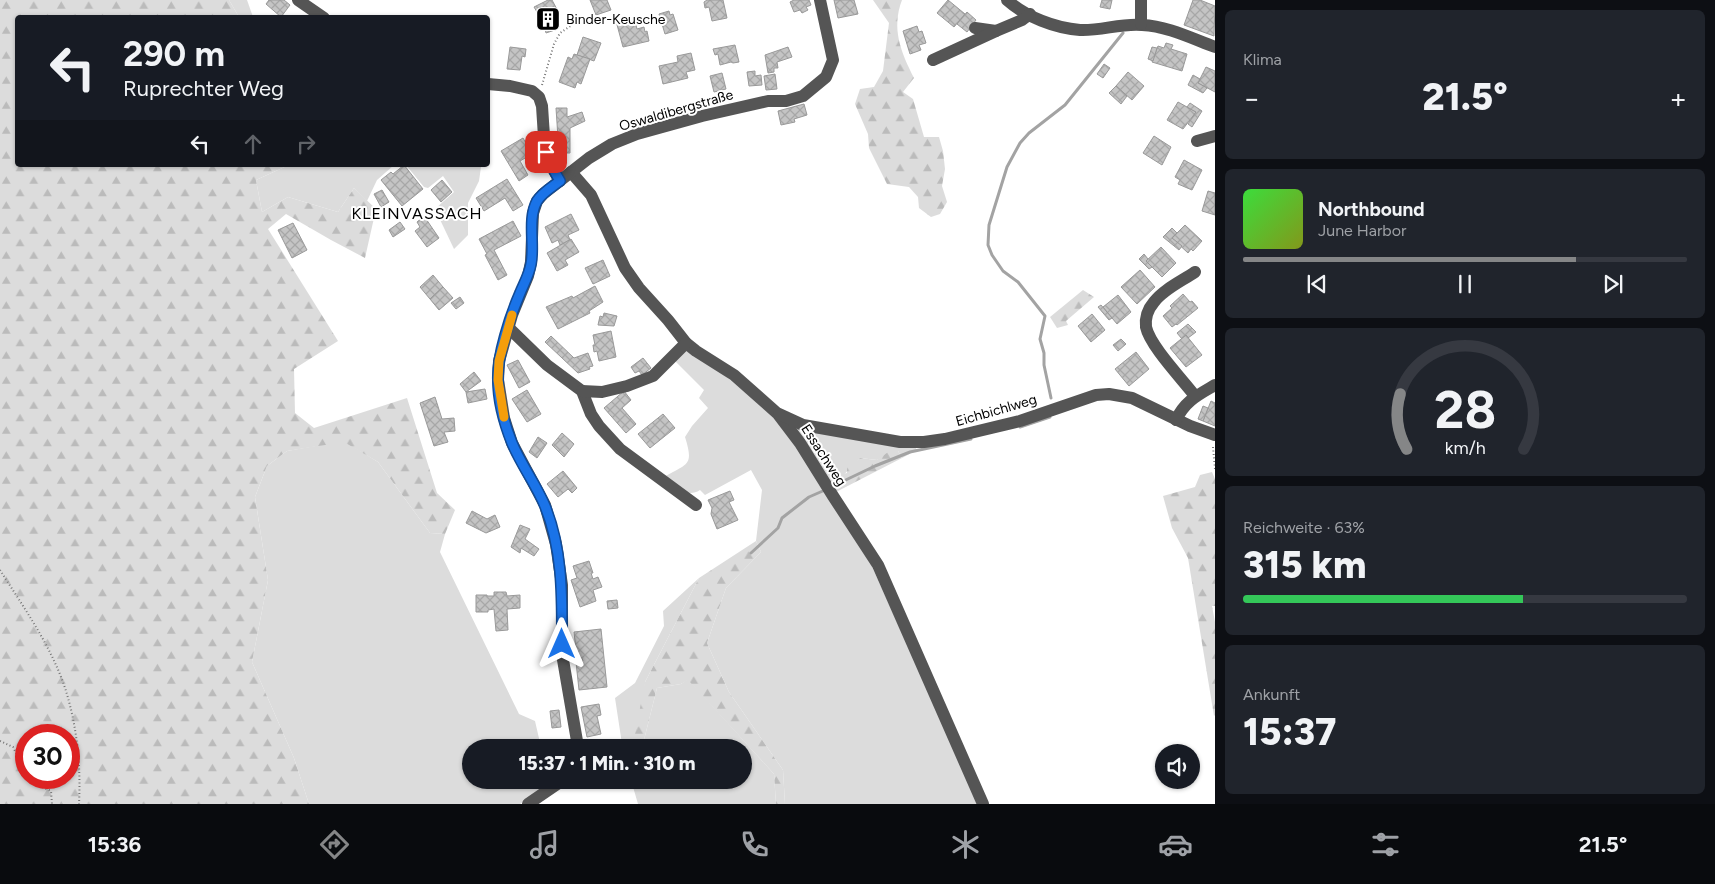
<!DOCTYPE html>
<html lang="de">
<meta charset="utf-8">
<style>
:root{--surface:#171b24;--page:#20242c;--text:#f1f3f6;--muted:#9ea1a6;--line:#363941;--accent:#858687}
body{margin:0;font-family:Figtree,sans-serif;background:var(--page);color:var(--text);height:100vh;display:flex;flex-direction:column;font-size:19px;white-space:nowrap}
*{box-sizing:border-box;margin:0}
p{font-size:16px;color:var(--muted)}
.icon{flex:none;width:28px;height:28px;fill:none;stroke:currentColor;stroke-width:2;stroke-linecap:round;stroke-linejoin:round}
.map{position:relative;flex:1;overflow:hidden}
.drawer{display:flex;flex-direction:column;gap:10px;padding:10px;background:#0d0f14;width:500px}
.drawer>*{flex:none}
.guide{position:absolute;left:15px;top:15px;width:475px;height:152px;border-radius:5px;box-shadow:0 1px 4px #0004;background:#171b24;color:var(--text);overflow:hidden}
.buttons{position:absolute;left:1155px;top:744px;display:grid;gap:10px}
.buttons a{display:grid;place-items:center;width:45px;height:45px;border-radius:50%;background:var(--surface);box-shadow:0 1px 4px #0004;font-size:25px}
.speed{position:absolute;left:15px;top:724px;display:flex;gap:10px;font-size:25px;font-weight:700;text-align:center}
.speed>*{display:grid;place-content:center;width:65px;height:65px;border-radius:50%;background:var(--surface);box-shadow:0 1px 4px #0004;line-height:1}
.speed .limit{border:8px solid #d22;background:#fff;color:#111}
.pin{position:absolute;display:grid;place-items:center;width:42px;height:42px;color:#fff;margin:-21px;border-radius:10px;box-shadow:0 2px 8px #0006}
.me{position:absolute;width:55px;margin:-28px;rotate:0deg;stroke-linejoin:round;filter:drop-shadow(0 0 4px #0008)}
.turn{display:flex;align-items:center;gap:18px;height:105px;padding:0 25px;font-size:22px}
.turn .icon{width:65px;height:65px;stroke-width:2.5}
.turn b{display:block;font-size:35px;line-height:42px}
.lanes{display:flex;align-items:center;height:48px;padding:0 25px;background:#0003;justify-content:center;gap:25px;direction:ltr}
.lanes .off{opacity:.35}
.big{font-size:38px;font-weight:800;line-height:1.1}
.drawer .widget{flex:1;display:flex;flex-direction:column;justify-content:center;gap:8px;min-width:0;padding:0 18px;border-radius:8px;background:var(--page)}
.drawer .dial{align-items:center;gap:0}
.dial svg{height:130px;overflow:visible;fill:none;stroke:var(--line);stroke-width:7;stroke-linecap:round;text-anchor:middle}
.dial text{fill:var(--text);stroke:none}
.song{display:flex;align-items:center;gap:15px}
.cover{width:60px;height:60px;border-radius:8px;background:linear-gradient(135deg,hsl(120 70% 55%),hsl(70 70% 35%))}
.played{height:5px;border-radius:2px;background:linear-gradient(90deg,var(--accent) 75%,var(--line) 75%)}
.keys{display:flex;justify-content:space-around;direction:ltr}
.heat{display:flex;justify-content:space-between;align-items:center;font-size:28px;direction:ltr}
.charge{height:8px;border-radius:4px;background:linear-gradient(90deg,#34c759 63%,var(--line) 0)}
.trip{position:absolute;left:462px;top:739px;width:290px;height:50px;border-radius:25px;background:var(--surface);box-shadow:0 1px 4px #0004;font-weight:800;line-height:50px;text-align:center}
.tab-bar{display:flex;height:80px;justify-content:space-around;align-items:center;background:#090b0e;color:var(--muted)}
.tab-bar .icon{width:35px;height:35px}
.tab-bar .selected{color:var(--accent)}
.tab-bar b{font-size:22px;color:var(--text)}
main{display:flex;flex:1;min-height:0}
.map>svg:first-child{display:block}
.green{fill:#dcdcdc}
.forest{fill:url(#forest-firs);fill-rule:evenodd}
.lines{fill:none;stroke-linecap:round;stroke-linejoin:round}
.stream{stroke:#a3a3a3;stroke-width:3}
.building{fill:url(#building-cross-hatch);stroke:#999}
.path{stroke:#777;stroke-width:2;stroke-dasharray:1 2.5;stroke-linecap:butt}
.minor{stroke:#555;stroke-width:12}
.route-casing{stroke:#114b97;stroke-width:12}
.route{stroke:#1a73e8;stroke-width:9}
.slow{stroke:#f59e0b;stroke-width:9}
.labels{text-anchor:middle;stroke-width:4;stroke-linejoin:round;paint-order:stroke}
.poi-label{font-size:14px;fill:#000;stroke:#fff;text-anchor:start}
.street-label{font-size:14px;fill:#000;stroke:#fff}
.quarter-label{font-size:16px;letter-spacing:1px;fill:#000;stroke:#fff}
</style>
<main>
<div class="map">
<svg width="1215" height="804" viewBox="0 0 1215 804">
<defs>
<pattern id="forest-firs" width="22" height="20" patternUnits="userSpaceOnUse" patternTransform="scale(1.25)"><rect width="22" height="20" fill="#dcdcdc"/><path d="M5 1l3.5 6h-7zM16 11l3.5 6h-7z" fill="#bbb"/></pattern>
<pattern id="building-cross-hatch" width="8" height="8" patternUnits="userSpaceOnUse" patternTransform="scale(1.25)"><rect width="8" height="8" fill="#c4c4c4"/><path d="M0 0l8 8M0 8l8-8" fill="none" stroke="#a7a7a7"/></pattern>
</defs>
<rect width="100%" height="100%" fill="#fff"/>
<g class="green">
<path d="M229 0H247L253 17H239Z"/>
<path d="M289 165H394L377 180 367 201 354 188 338 212 288 197 262 212 256 180Z"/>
<path d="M406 165H484L481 167 479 181 468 203V235L454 249 435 209 454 192 443 176 428 188 424 187Z"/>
<path d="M685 350 711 364 770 413 808 461 865 551 979 804H785L783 770 729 692 707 643 726 588 761 552 756 541 762 490 751 470 705 495 700 490C686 499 676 486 664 477 688 463 694 466 685 437L692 426 708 408 699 398 704 390 674 360Z"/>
<path d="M790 422 915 447 917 450 902 458 898 451 877 460 860 458 832 487Z"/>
<path d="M344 441 378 462 430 533 445 534 440 552 519 714 535 721 541 747 471 748V780H546L547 785 520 804H309L294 758 252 662 268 580 255 497 267 466 287 451Z"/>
<path d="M699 578 645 682 644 740 657 688 681 684 688 679 774 774 776 804H638L631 780H744V748L623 747 622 744 615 698 635 683 664 626 663 611Z"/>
</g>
<g class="forest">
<path d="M0 0H229L239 17 18 18V165H289L256 180 262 212 288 197 338 212 354 188 376 209 365 258 331 240 286 214 268 229 338 341 294 369 295 413 314 428 407 398 437 493 455 510 445 534 430 533 378 462 344 442 287 451 267 466 255 497 268 580 252 662 294 758 309 804H0ZM26 735H69V778H26Z"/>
<path d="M873 0H902C891 29 901 52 914 78L903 92 913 99 924 137H939L943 151 945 169 942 186 947 202 940 214 931 217 919 208 918 197 909 187 887 184 869 148 868 134 855 104 860 89 874 87 883 71 889 23Z"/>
<path d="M1083 290 1094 297 1066 321 1068 325 1057 328 1050 317Z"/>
<path d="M891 450 898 451 902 458 836 492 832 487 834 476 847 473V468L860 458 877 460Z"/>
<path d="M1212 472 1215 479V606H1212L1215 622V715L1214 716 1188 558 1172 528 1163 496 1195 487 1200 475Z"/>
<path d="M756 541 761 552 726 588 707 643 729 692 783 770 785 804H776L774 774 688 680 681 684 657 688 644 740 635 734 645 682 699 578Z"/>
</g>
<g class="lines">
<g class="stream">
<path d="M1051 398 1044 365V353L1040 339 1045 316 1018 282 1003 271 992 255 988 245 989 225 1007 167 1020 143 1029 133 1065 105 1123 33"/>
<path d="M1020 427 1050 417"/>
<path d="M831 487 875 466 910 452 971 439"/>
<path d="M751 553 778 528 782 518 809 497 825 490"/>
</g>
</g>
<g class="building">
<path d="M269 0H284L290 5 281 17 266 4Z"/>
<path d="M548 0H552L559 13 555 16 558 29 546 33 543 22 534 7Z"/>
<path d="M590 0H607L611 10 596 15Z"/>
<path d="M707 0H723L727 18 712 21 709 7 705 8 704 2Z"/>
<path d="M794 0H809L811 5 806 7 808 10 802 13 800 10 794 12 790 2Z"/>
<path d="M834 0H854L858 14 838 18Z"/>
<path d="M948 0 965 14 954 27 937 13Z"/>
<path d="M1102 0H1112L1110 9 1100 7Z"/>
<path d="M1193 0H1200L1215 6 1214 36 1184 25Z"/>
<path d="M669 11 670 15 673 14 678 30 665 34 659 14Z"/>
<path d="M967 12 976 20 967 32 957 24Z"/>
<path d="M634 17 637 29 644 27 645 32 647 31 649 41 623 47 616 21Z"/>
<path d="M917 26 919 32 922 31 926 43 919 45 921 50 910 54 903 31Z"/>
<path d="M583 37 601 43 594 61 577 55Z"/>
<path d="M1166 43 1173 45 1171 49 1187 54 1182 71 1152 62 1158 46 1164 48Z"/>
<path d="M735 45 739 62 733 63 731 62 720 65 718 54 715 55 713 49Z"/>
<path d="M510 47 526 49 525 57 522 56 520 70 507 69Z"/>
<path d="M788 47 792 57 777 62 778 68H774V72L768 73 765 55Z"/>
<path d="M1152 47 1157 48 1153 61 1148 59Z"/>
<path d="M691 53 695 70 686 72 688 78 663 84 659 66 678 62 677 56Z"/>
<path d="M574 54 590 59 581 84 577 82 575 88 559 82 568 57 572 59Z"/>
<path d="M1104 64 1110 68 1103 78 1097 74Z"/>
<path d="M1206 67 1215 71V92L1198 83Z"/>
<path d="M755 71V76L761 75 762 85 749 86 747 72Z"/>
<path d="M1128 72 1144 86 1132 100 1116 86Z"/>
<path d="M722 73 726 89 714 92 710 76Z"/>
<path d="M775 74 777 89 766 90 764 76Z"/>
<path d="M1193 75 1200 79 1198 83 1207 88 1203 93 1188 85Z"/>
<path d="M1116 86 1127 96 1121 104 1109 93Z"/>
<path d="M1178 102 1196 112 1183 129 1167 120Z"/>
<path d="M1190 103 1202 111 1192 127 1188 124 1196 112 1187 107Z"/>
<path d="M804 104 807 115 794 119 795 122 781 125 778 111Z"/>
<path d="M556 108H567V117L582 112 585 121 570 128V153H559Z"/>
<path d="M1154 136 1171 147 1162 165 1143 153Z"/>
<path d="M523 138 532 154 520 161 528 175 519 181 501 151Z"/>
<path d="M1184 160 1202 170 1192 190 1178 184 1180 180 1175 177Z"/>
<path d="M404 165 423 189 402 206 381 180 391 172 393 174Z"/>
<path d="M507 179 523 205 513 211 505 198 484 211 476 198Z"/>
<path d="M442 180 452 192 441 202 431 190Z"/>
<path d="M382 190 389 202 381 207 374 194Z"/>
<path d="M1208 191 1215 193V215L1202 211Z"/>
<path d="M571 214 579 230 568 235 570 240 560 245 558 240 552 243 545 227Z"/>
<path d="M424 216 439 238 427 247 415 231 420 227 417 222Z"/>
<path d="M513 221 521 236 494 250 507 275 498 280 485 255 487 254 479 239Z"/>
<path d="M400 222 405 229 393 237 389 230Z"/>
<path d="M293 223 307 250 292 258 278 230Z"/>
<path d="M1185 225 1202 241 1193 251 1191 249 1188 253 1172 238Z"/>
<path d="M1172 228 1177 233 1172 238 1182 246 1179 250 1163 237Z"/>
<path d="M571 239 579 252 565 260 568 265 557 271 547 253Z"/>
<path d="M1161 247 1176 263 1162 277 1146 261Z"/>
<path d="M1144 254 1148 259 1146 261 1152 267 1149 269 1139 259Z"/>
<path d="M603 260 610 276 593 284 585 268Z"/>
<path d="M1140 270 1155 287 1137 304 1121 287Z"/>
<path d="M433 275 443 287 430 299 420 287Z"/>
<path d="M595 286 603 302 589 311 590 313 558 329 546 307 572 296 573 298Z"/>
<path d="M443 287 453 298 439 310 430 299Z"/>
<path d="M1183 294 1190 302 1192 301 1198 308 1177 325 1176 324 1172 327 1163 316 1172 308 1170 306Z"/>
<path d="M1118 295 1131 312 1117 324 1103 307Z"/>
<path d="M460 297 464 303 456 309 451 303Z"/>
<path d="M1101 305 1112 318 1109 320 1098 307Z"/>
<path d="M604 313 617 316 614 326 598 325 600 316 603 317Z"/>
<path d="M1092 314 1105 330 1091 342 1078 326Z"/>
<path d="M1188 324 1196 332 1188 338 1186 335 1182 339 1177 333Z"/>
<path d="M611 331 616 357 599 361 597 351 594 352 593 345H595L593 335Z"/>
<path d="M1186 335 1202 355 1186 367 1170 348Z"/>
<path d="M551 336 574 358 588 353 593 366 589 367 590 369 578 373 545 342Z"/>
<path d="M1121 339 1126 344 1118 351 1113 345Z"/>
<path d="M1136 352 1149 369 1129 386 1115 369Z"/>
<path d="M643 358 651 368 642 375 639 371 635 373 631 367Z"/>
<path d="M518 360 530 382 519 388 507 365Z"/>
<path d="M474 372 481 381 466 392 460 384Z"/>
<path d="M485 389 487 399 468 403 466 392Z"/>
<path d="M527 390 541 414 527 422 512 399Z"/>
<path d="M624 391 631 400 622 408 636 424 626 433 604 408Z"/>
<path d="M435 397 442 419 454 418 455 431 444 432 448 442 434 446 420 403Z"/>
<path d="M1211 401 1215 403V426L1203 421Z"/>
<path d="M1203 406 1208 408 1203 421 1198 419Z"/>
<path d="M663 414 675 428 650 448 638 434Z"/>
<path d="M562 433 574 444 564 457 552 445Z"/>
<path d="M538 437 547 443 537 458 529 452Z"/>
<path d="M563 471 577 488 572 493 568 489 558 497 547 484Z"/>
<path d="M730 491 734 500 729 502 738 520 717 529 711 514 712 508 708 500Z"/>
<path d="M472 511 487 519 495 515 500 527 486 533 466 523Z"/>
<path d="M520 525 530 529 525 539 539 549 534 556 521 548 520 553 511 547Z"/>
<path d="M589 561 593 573H591L593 579 598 577 602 587 593 590 596 601 580 607 571 580 577 578 573 566Z"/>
<path d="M494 592H506L507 596 520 595V608L507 609 508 630 496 631 494 609 488 610V612H476V595H487V596H494Z"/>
<path d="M617 600 618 608 608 609 607 601Z"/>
<path d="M601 629 607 687 579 690 576 662 583 661 582 658 577 659 574 632Z"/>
<path d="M599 704 601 715 597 716 601 734 587 737 581 707Z"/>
<path d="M559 710 561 727 552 728 550 711Z"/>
</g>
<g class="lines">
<g class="path">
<path d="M542 85 554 44 560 33 572 25"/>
<path d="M1213 447 1215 469"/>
<path d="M0 570C24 608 52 647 66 691 77 727 81 766 79 804"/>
<path d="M0 741 13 747 26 773"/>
<path d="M28 778 31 782 51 791 52 804"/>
</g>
<g class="minor">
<path d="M298 0 324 18"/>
<path d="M1007 0C1026 17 1055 28 1080 30 1101 31 1121 23 1142 25 1167 26 1191 38 1215 47"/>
<path d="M1141 0V24"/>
<path d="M975 28 996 31"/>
<path d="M933 60 996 31 1022 20 1030 14"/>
<path d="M488 84 510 86 532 91 539 97 542 106 545 152 548 160 560 181"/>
<path d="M1197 141 1215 136"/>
<path d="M571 172 591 195 625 268 639 288 668 320 686 343 696 351 734 375 778 414 800 443 833 496 878 565 983 804"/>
<path d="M1195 272C1182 281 1164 289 1154 302 1148 309 1145 318 1146 327 1150 346 1183 380 1195 396"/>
<path d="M509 328 547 365 582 391 591 414 599 426 620 449 696 505"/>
<path d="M582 391 602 392 627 386 653 376 686 343"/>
<path d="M779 414 803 425 900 442H924L945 439 1020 421 1096 395 1109 394 1132 398 1190 426 1215 435"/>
<path d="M1176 420C1185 401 1198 395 1215 385"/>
<path d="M577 748V741L562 654V585L556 544 545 505 512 443 504 418 498 380 499 361 512 315 528 276 531 262 533 213 537 201 543 194 589 158 612 144 637 134 702 116 768 101H786L803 96 826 77 833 60 820 0"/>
<path d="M528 804 563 780"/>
</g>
</g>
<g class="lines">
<defs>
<path id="route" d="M546 152 548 160 560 181C552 187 542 193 537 201 527 219 535 245 531 264 529 275 524 283 520 293 510 316 497 355 498 380 498 401 504 423 512 443 521 465 536 484 545 506 563 550 562 598 562 644"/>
</defs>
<use href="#route" class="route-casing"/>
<use href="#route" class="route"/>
<path class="slow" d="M504 417 498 380 499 361 512 315"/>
</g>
<defs>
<symbol id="building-square" viewBox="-11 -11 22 22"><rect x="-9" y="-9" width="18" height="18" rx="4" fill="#000" stroke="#fff"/><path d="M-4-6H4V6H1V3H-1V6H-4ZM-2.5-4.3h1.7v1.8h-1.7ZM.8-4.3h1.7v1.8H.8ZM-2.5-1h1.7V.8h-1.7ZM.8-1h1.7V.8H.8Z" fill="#fff"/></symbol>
</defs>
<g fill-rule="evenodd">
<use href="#building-square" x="534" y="5" width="28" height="28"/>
</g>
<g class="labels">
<g class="poi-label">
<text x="566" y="24">Binder-Keusche</text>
</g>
<g class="street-label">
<text transform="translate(676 110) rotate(-16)" y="5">Oswaldibergstraße</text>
<text transform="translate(996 410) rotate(-16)" y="5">Eichbichlweg</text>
<text transform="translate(824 455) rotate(57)" y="5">Essachweg</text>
</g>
<g class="quarter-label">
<text x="417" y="219">KLEINVASSACH</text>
</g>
</g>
</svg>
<div class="buttons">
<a><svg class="icon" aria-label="sound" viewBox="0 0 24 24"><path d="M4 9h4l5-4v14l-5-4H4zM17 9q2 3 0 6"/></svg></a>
</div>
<div class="speed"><div class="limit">30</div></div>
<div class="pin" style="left:546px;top:152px;background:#d93025"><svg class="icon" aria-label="arrive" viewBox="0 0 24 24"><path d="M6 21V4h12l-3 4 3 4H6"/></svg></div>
<svg class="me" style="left:562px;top:644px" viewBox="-20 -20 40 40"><path d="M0-17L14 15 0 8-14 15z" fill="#1a73e8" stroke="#fff" stroke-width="4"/></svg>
<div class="trip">15:37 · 1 Min. · 310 m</div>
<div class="guide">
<div class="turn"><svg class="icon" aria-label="left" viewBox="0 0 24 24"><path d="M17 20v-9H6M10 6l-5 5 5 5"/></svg><div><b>290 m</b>Ruprechter Weg</div></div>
<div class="lanes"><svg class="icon" aria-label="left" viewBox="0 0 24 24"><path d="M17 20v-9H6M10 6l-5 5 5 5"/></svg><svg class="icon off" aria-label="ahead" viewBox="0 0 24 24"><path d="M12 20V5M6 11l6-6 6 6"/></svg><svg class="icon off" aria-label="right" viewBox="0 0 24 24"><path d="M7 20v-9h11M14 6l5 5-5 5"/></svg></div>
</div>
</div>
<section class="drawer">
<div class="widget"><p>Klima</p>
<div class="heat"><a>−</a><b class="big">21.5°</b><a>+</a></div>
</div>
<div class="widget">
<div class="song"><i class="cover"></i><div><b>Northbound</b><p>June Harbor</p></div></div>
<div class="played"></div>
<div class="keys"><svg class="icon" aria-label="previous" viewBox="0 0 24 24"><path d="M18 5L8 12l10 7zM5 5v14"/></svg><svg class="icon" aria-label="pause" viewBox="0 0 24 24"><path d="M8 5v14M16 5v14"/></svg><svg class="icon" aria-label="next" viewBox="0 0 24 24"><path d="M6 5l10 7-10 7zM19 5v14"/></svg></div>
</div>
<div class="widget dial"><svg viewBox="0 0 100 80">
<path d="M14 69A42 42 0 1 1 86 69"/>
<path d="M14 69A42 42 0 0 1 10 35" stroke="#858687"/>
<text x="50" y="56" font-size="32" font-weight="700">28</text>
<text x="50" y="72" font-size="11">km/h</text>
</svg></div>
<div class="widget"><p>Reichweite · 63%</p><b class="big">315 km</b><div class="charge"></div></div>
<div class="widget"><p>Ankunft</p><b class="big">15:37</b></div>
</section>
</main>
<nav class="tab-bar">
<b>15:36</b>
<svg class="icon selected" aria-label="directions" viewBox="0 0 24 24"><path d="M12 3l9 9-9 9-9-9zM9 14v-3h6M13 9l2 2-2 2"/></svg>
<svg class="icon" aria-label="music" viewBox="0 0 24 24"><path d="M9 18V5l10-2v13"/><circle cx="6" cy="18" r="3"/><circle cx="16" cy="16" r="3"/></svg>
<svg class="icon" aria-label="phone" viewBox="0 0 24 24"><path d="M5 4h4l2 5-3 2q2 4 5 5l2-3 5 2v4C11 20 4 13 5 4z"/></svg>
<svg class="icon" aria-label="climate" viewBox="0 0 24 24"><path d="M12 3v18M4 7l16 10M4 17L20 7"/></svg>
<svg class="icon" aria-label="car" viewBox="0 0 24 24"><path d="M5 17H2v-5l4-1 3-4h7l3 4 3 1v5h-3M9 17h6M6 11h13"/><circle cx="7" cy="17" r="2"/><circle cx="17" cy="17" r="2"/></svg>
<svg class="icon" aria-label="filters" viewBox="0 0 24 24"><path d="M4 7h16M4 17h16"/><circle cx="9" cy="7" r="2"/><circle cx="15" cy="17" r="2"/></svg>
<b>21.5°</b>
</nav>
